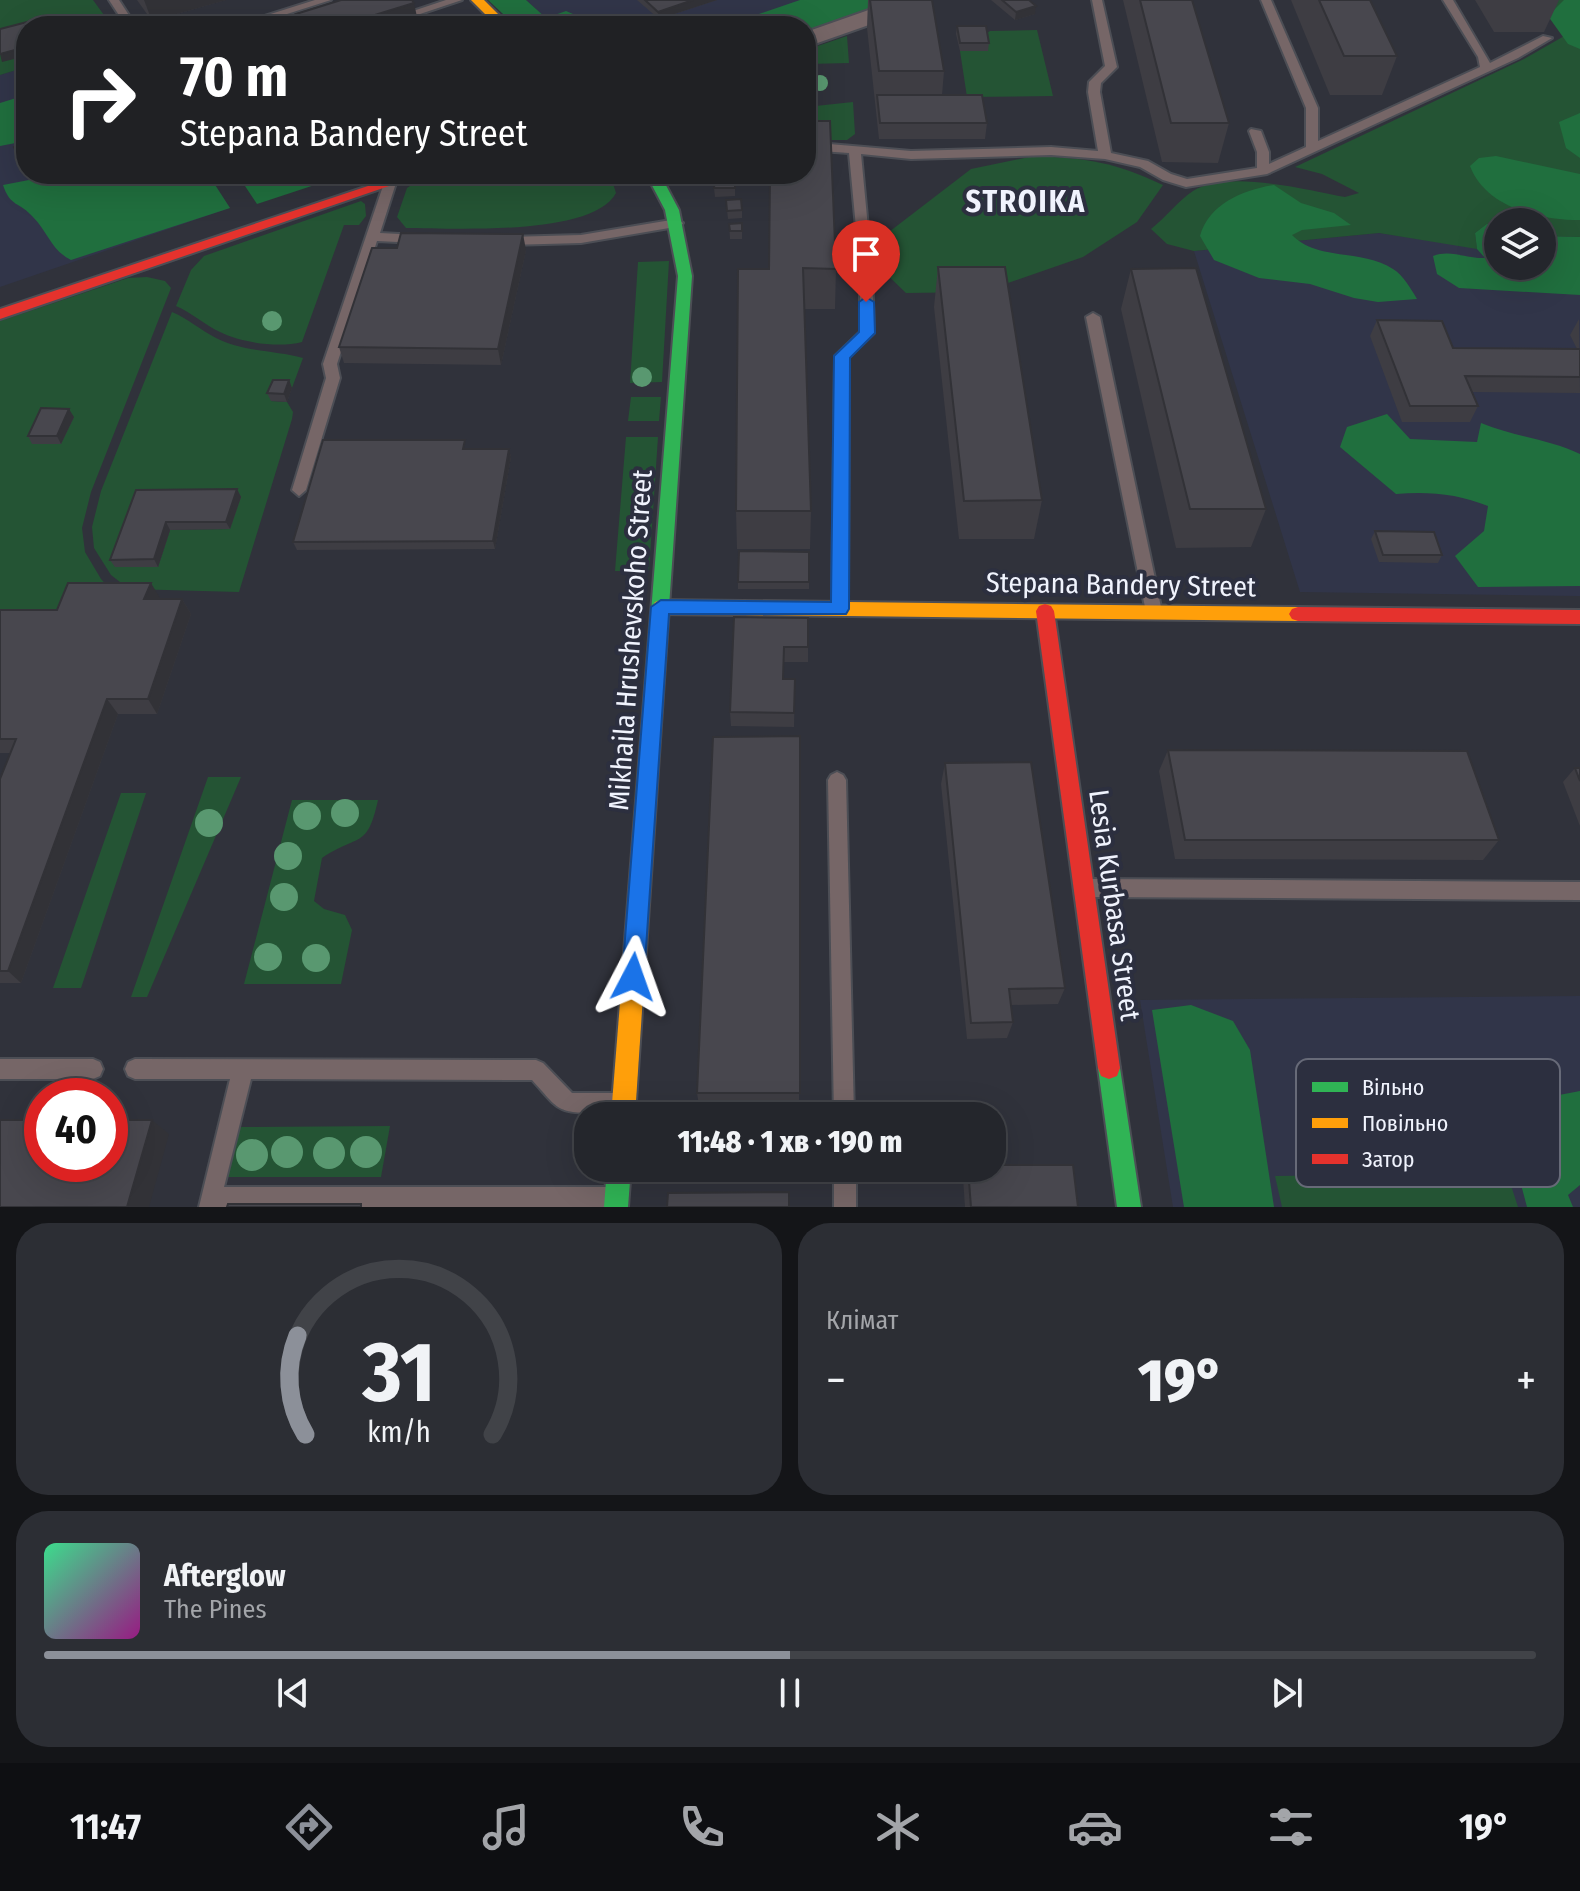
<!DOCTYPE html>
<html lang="uk">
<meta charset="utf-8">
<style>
:root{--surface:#24262c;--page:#2c2e34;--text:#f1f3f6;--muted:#a3a5a9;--line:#414348;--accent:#8c9099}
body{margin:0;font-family:"Fira Sans Condensed",sans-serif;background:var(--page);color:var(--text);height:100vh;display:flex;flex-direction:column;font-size:30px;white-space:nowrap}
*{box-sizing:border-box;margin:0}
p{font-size:26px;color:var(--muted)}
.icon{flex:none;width:44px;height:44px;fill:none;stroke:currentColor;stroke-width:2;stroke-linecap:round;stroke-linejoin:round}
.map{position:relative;height:1207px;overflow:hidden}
.sheet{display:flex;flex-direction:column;gap:16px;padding:16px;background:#141518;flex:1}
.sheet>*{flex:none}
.guide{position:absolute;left:16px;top:16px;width:800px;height:168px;border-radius:32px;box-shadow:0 8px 32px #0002,0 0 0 2px var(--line);background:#202124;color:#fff;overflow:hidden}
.controls{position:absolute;left:1484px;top:208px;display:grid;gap:16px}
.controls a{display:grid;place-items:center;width:72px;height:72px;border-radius:50%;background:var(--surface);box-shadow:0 8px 32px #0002,0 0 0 2px var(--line);font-size:40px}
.speed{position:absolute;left:24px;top:1078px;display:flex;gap:16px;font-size:40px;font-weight:700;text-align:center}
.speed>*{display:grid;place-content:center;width:104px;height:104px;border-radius:50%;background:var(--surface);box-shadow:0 8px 32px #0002,0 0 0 2px var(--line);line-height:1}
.speed .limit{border:12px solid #d22;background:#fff;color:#111}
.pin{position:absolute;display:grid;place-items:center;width:68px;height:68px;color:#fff;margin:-82px -34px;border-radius:50% 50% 50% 0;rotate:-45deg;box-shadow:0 0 8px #0007}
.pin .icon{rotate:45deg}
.me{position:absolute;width:88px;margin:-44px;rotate:4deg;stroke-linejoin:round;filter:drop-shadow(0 0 6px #0008)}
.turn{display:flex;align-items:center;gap:28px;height:168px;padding:0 32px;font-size:36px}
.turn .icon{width:104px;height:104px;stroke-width:2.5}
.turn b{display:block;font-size:56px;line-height:68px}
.big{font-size:60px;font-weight:800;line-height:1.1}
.sheet .card{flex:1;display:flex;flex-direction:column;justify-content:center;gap:12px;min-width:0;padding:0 28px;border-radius:32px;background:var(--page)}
.sheet .dial{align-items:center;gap:0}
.dial svg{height:208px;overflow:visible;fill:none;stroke:var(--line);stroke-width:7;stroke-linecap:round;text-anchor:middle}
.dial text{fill:var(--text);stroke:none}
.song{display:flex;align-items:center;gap:24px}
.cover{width:96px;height:96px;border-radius:12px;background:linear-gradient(135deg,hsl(150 70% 55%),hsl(310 70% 35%))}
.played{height:8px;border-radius:4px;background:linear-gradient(90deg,var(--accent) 50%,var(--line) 50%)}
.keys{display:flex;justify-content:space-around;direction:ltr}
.heat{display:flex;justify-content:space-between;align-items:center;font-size:44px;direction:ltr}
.sheet .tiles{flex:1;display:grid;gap:16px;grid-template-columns:1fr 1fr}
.card:last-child{grid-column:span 2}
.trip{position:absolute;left:574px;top:1102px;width:432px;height:80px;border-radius:32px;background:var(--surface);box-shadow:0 8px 32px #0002,0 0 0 2px var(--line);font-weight:800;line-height:80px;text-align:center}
.dock{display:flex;height:128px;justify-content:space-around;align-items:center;background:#0e0f12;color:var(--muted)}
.dock .icon{width:56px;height:56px}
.dock .active{color:var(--accent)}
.dock b{font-size:36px;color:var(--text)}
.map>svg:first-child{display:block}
.built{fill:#313549}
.green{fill:#245434;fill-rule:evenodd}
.forest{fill:#206f3e}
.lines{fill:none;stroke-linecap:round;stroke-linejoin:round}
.lane-casing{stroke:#4c4e55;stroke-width:4}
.street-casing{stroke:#4c4e55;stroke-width:4}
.fast-casing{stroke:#4c4e55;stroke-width:4}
.slow-casing{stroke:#4c4e55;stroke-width:4}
.jam-casing{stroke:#4c4e55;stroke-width:4}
.lane{fill:#766667;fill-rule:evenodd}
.street{fill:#766667;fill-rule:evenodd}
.fast{fill:#30b455;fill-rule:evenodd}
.slow{fill:#ff9f0a;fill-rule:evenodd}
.jam{fill:#e5322d;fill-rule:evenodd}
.tree{fill:#599870}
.wall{fill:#3e3d43}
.shaded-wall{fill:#323237}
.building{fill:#48474e;stroke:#323237;stroke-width:2}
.route{fill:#1a73e8;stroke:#114b97;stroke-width:2}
.labels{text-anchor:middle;stroke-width:8;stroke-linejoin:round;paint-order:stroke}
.street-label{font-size:28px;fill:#f0f3fd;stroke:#2c2f3f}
.far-district-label{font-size:30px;font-weight:bold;letter-spacing:2px;fill:#f0f3fd;stroke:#2c2f3f}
.key{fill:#2c2f3f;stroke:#676a78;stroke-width:2}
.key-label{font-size:22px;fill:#f0f3fd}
</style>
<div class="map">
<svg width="1580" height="1207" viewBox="0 0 1580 1207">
<rect width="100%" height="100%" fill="#30323b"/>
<g class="built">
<path d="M526 0H895L806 26H554Z"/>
<path d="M26 67V174H208L230 208 0 287V75Z"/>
<path d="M1379 233 1498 251V266H1542L1580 273V596L1300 592 1194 251Z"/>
<path d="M1580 996V1207H1173L1140 1000Z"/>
</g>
<g class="green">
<path d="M0 0H93L112 26H26V67L0 75Z"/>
<path d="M1545 0H1580V237L1542 236V222C1517 222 1494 218 1475 233L1477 249 1379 233 1194 251 1167 244 1151 229C1165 218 1179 200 1193 191 1227 169 1307 190 1345 197L1359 193 1322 174 1295 167 1524 59 1566 35Z"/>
<path d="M1037 30 1053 96 967 97 960 51 990 31Z"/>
<path d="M847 36 849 63 807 64 809 95 806 96V50Z"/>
<path d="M853 102 855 134 847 140H806V107Z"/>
<path d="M1034 156C1087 158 1114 162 1163 185L1137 222 1083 257 982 292 906 293 878 266 885 235 971 169Z"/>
<path d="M428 174H610L616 193C593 237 450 228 406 228L397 217 407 188Z"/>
<path d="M361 201 365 204 366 216 359 225H344L302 342C279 348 242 343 220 332 205 325 192 313 176 306L191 270 204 256Z"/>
<path d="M669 261 662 382 630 383 638 262Z"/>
<path d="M147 277 165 281 171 288 91 492 82 528 85 552 101 579 110 589 67 624 0 625V321L128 278Z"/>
<path d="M172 312C189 319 200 330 216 338 243 352 275 350 303 358L292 388 271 401 287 402 293 412 292 419 239 592 129 589 111 575 94 548 92 527 101 491ZM141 498 230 529 170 530 158 567Z"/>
<path d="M631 397H661L659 421H628Z"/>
<path d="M626 437H658L649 571H615Z"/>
<path d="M208 777H241L147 997H131Z"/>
<path d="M121 793H146L81 988H53Z"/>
<path d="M292 800H378C367 850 359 833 322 858L314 901 324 909 345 915 352 930 341 984H244Z"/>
<path d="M390 1126 381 1177H226L239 1127Z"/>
<path d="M1507 1173 1518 1207H1282L1275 1176Z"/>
</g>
<g class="forest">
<path d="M488 0H526L546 18 566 11 601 26H516Z"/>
<path d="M800 0H895L806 31V26H724Z"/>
<path d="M1564 0H1580V49L1568 44 1548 16Z"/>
<path d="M26 95V141L0 146V103Z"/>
<path d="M1580 113V158L1566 148 1559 122Z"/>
<path d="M1496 156 1580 174V220C1540 220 1486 208 1470 166L1479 158Z"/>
<path d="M60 174H208L230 208 71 260C51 250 48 232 33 217 20 202 10 207 3 185Z"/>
<path d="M237 174H345V175L257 204Z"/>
<path d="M1274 185 1301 203 1334 213 1351 225 1302 230 1292 235C1317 261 1363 249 1393 269 1403 275 1411 289 1417 299L1378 302 1354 298 1310 284 1259 278 1214 260 1200 236C1209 204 1243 190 1274 185Z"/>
<path d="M1487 224H1498V266H1542V236L1580 237V295L1459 288 1437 274 1433 256C1451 249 1466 259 1485 258L1477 249 1475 233Z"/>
<path d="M1387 414 1410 439 1477 442 1481 423C1515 437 1549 439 1580 454V586L1478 587 1455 556 1484 531 1488 506C1459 494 1428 491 1396 494L1340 447 1347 427Z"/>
<path d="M1191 1005 1233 1021 1250 1050 1274 1207H1184L1152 1010Z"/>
<path d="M1580 1091V1185L1568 1195 1573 1207H1527L1515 1162 1513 1130 1533 1100Z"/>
</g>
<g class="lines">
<defs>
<g id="lane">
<path d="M109 0H119L136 26H126Z"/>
<path d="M315 0H331L249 26H233Z"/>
<path d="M446 0H462L384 26H368Z"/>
<path d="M1092 0H1102L1117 67 1101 83 1100 92 1111 153 1148 161 1171 174 1187 179 1257 168V152L1249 131 1251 129 1261 131 1269 152V164L1306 147V108L1261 0H1271L1318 108V141L1480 67 1478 57 1443 0H1453L1490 63 1543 36 1552 38 1518 58 1267 174 1186 187 1163 180 1140 167 1105 159 1051 155 911 159 861 154 872 270 874 333 849 357 848 609 846 613H834L832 609 835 356 860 332V270L849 153 806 150V142L911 151 1051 147 1098 151 1088 92 1089 82 1105 66Z"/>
<path d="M390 179 396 183 380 233 419 235 425 239 419 243 377 241 337 364 340 378 306 490 299 496 292 490 326 378 323 364 384 183Z"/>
<path d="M677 219 683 223 681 226 581 243 506 245 500 241 506 237 581 235Z"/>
<path d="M1093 313 1100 317 1162 612 1160 617H1148L1146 612 1086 317Z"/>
<path d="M837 772 843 775 846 780 854 1116H834L828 780 831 775Z"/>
<path d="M1090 879 1580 882V900L1090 897 1083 894 1081 888 1083 882Z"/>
<path d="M0 1059H93L100 1062 103 1069 100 1076 93 1079H0Z"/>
<path d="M135 1059 536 1060 543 1063 572 1093H615L622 1096 625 1103 622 1110C614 1114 606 1113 597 1113 555 1113 559 1109 532 1080L251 1079 224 1187H609L617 1190 620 1198 613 1207H199L230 1079H135L128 1076 125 1069 128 1062Z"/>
<path d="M619 1168H787L783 1175 776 1179 628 1182 620 1179Z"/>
<rect x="834" y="1168" width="22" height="39"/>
</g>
<path id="street" d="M897 0H929L926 5 806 47V32Z"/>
<g id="fast">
<path d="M646 174H660L679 210 692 276 666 650 664 655H650L648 650 678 276 665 210Z"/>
<path d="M1109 1057 1117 1060 1120 1068 1141 1207H1117L1098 1068 1101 1060Z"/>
<path d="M607 1168H631L628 1207H604Z"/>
</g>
<g id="slow">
<path d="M471 0H484L510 26H497Z"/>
<path d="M661 600 1298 607 1304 609 1307 614 1304 619 1298 621 661 614 655 612 652 607 655 602Z"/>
<path d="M657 643 664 645 666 650 635 1116H611L648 650 650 645Z"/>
</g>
<g id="jam">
<path d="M404 174H424L0 319V309Z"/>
<path d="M1045 604 1051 606 1054 611 1120 1068 1117 1076 1109 1079 1101 1076 1098 1068 1036 611 1039 606Z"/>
<path d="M1298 607 1580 610V624L1298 621 1292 619 1289 614 1292 609Z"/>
</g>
</defs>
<use href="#lane" class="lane-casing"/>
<use href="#street" class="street-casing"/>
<use href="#fast" class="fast-casing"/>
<use href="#slow" class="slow-casing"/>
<use href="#jam" class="jam-casing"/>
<use href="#lane" class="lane"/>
<use href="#street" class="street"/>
<use href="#fast" class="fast"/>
<use href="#slow" class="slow"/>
<use href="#jam" class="jam"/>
</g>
<g class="tree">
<circle cx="820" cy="83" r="8"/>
<circle cx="272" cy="321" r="10"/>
<circle cx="642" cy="377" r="10"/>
<circle cx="345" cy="813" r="14"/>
<circle cx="307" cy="816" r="14"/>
<circle cx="209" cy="823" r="14"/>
<circle cx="288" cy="856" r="14"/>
<circle cx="284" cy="897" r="14"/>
<circle cx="268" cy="957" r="14"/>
<circle cx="316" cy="958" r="14"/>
<circle cx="287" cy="1152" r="16"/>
<circle cx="366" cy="1152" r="16"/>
<circle cx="329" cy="1153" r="16"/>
<circle cx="252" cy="1155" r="16"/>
</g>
<g class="wall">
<path d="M137 0H226L152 21Z"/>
<path d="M637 0H717L659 19Z"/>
<path d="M868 0H932L944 71 942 95 987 123 985 139H879L867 28Z"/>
<path d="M991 0H1029L1035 14 1015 20Z"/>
<path d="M1123 0H1192L1229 123 1218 163 1162 162Z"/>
<path d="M1291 0H1370L1397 56 1382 95H1330Z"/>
<path d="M1475 0H1559L1544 32H1494Z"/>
<path d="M296 14 419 23 422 26H299Z"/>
<path d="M957 26 989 43 988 51H960L956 34Z"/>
<path d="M735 174V196L715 197 714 188Z"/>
<path d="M726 200 742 210V218L728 219Z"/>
<path d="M742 223V239H730L729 224Z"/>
<path d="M526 250 501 365 344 363 339 347Z"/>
<path d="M938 267 1042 500 1034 539H959L934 307Z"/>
<path d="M738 269H836L835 309H804L811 511 810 549H737L736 511Z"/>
<path d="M1131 269 1266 509 1251 547 1176 548 1121 309Z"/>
<path d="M1579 319 1580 393 1472 392 1478 406 1470 422H1402L1370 336 1377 320 1453 348 1577 349 1570 335Z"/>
<path d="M289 380 292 388 287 402 271 401 267 393Z"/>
<path d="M74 417 61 444H32L28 436Z"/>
<path d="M467 449H509L511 457 495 549 297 550 293 542Z"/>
<path d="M237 489 241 497 230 529 170 530 158 567H115L110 560 136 490Z"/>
<path d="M1375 531 1442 555 1438 563 1379 562 1371 539Z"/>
<path d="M809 552V589H738V582Z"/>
<path d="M160 598 159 599H182L191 614 157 714H118L21 983H0V779L11 753H0V610H57Z"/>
<path d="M808 618V662H784V679H795L794 727 731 726 730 712Z"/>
<path d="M800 736 799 1112H700L697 1093Z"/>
<path d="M1168 750 1499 840 1483 860 1175 859 1159 771Z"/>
<path d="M945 763 1065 988 1058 1004 1011 1005 1013 1022 1007 1038 967 1039 941 784Z"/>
<path d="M1575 768H1580V826L1563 782Z"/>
<path d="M967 1168H992L1078 1207H965L963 1178Z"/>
</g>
<g class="shaded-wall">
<path d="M144 0H226L152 21Z"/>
<path d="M693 0H717L659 19 658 12Z"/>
<path d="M414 3 419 26H339Z"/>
<path d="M1036 6 1035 14 1015 20 1016 12Z"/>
<path d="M26 47V56L2 62 0 54Z"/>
<path d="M27 174H42L29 178Z"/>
<path d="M523 234 526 250 501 365 498 349Z"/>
<path d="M289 380 292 388 287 402 284 394Z"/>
<path d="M69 409 74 417 61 444 57 436Z"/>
<path d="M509 449 511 457 495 549 493 541Z"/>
<path d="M237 489 241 497 230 529 226 522Z"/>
<path d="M166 522 170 530 158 567 154 559Z"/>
<path d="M151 583 160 598 153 614 144 599Z"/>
<path d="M182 599 191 614 157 714 148 699Z"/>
<path d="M107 699 118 714 21 983 8 971Z"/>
<path d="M152 1120 169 1134 149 1207H127Z"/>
</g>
<g class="building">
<path d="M341 0H412L414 3 339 26H302L305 25 296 14Z"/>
<path d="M645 0H693L658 12Z"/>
<path d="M870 0H932L944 71H879Z"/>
<path d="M1002 0H1029L1036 6 1016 12Z"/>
<path d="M1140 0H1192L1229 123H1171Z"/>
<path d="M1319 0H1370L1397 56H1344Z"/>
<path d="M35 20 38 26H26V47L0 54V29Z"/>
<path d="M957 26H986L989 43H960Z"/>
<path d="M877 95H982L987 123H880Z"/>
<path d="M806 121H830L836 269 803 268 811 511H736L738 269H769L770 174H806Z"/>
<path d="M26 143V169L25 170 14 147Z"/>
<path d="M715 174H735V188H714Z"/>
<path d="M741 199 742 210 727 211 726 200Z"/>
<path d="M742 223V231H730L729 224Z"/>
<path d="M401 233 523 234 498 349 339 347 372 248H397Z"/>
<path d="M938 267H1005L1042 500 964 501Z"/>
<path d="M1196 268 1266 509H1190L1131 269Z"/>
<path d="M1377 320 1442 321 1453 348 1580 349V377L1465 376 1478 406H1410Z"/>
<path d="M273 380H289L284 394 267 393Z"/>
<path d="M41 408 69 409 57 436H28Z"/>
<path d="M323 440H465L463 449H509L493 541 293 542Z"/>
<path d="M237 489 226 522H166L154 559 110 560 136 490Z"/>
<path d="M1375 531 1434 532 1442 555H1383Z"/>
<path d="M739 551 809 552V582H738Z"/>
<path d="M68 583H151L144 599H182L148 699H107L8 971H0V779L16 739H0V610H57Z"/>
<path d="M734 617 808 618V647H784L783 679H795L794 713 730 712Z"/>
<path d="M800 736V1093H697L713 737Z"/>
<path d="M1168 750 1467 751 1499 840H1185Z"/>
<path d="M1031 762 1065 988 1009 989 1013 1022 971 1023 945 763Z"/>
<path d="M1575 768H1580V781Z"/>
<path d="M0 1120H42V1164H110V1120H152L127 1207H0Z"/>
<path d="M992 1165H1073L1078 1207H971L968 1168H992Z"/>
<path d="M789 1192V1207H667L668 1193Z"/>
<path d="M228 1204H361V1207H227Z"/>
</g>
<path class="route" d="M866 297 874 302 875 333 850 358 849 609 846 614H669L644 977 641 984 633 988 625 984 622 977 651 607 661 600 831 602 834 356 859 332V302Z"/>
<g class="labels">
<g class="street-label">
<text transform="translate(1121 584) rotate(1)" y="10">Stepana Bandery Street</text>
<text transform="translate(630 640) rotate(-86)" y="10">Mikhaila Hrushevskoho Street</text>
<text transform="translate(1115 905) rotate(82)" y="10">Lesia Kurbasa Street</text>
</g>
<g class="far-district-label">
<text x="1026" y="212">STROIKA</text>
</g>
</g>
<rect x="1296" y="1059" width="264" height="128" rx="12" class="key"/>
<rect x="1312" y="1082" width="36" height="10" fill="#30b455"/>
<rect x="1312" y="1118" width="36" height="10" fill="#ff9f0a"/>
<rect x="1312" y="1154" width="36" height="10" fill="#e5322d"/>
<g class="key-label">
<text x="1362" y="1095">Вільно</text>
<text x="1362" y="1131">Повільно</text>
<text x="1362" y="1167">Затор</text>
</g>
</svg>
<div class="controls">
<a><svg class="icon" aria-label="layers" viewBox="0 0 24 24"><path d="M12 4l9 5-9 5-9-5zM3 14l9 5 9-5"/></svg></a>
</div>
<div class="speed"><div class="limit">40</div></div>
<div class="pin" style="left:866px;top:302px;background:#d93025"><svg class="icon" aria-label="arrive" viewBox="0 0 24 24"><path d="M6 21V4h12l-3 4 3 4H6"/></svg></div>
<svg class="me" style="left:633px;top:977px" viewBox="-20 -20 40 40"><path d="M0-17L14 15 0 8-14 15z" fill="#1a73e8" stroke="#fff" stroke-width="4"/></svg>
<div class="trip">11:48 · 1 хв · 190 m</div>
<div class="guide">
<div class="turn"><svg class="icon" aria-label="right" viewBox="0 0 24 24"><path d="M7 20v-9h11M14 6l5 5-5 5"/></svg><div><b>70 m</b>Stepana Bandery Street</div></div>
</div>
</div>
<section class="sheet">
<div class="tiles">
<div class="card dial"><svg viewBox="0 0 100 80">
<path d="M14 69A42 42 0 1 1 86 69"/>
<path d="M14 69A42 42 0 0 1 11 31" stroke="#8c9099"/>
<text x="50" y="56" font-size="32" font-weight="700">31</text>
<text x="50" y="72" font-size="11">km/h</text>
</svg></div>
<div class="card"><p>Клімат</p>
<div class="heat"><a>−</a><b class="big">19°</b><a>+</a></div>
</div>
<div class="card">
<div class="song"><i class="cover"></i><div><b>Afterglow</b><p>The Pines</p></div></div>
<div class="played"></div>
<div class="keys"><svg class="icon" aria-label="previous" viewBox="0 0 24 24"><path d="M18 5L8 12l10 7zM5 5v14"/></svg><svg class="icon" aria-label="pause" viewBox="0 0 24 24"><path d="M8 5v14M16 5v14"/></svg><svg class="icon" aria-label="next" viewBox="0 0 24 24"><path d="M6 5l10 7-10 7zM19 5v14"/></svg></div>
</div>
</div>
</section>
<nav class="dock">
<b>11:47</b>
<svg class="icon active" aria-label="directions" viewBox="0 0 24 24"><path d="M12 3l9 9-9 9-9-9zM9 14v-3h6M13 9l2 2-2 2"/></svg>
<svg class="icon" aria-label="music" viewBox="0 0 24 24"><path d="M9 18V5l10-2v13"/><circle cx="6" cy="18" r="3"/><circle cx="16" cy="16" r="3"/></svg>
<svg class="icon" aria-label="phone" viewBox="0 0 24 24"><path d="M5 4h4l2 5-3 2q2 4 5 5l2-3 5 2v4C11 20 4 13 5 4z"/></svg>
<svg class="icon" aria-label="climate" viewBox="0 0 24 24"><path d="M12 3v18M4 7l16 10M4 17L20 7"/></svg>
<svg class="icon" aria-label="car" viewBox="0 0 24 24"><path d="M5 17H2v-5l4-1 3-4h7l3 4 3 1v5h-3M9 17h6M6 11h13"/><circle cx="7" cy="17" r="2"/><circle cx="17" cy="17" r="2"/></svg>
<svg class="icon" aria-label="filters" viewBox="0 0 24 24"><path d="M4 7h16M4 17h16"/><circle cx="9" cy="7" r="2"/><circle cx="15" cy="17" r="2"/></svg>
<b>19°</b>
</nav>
